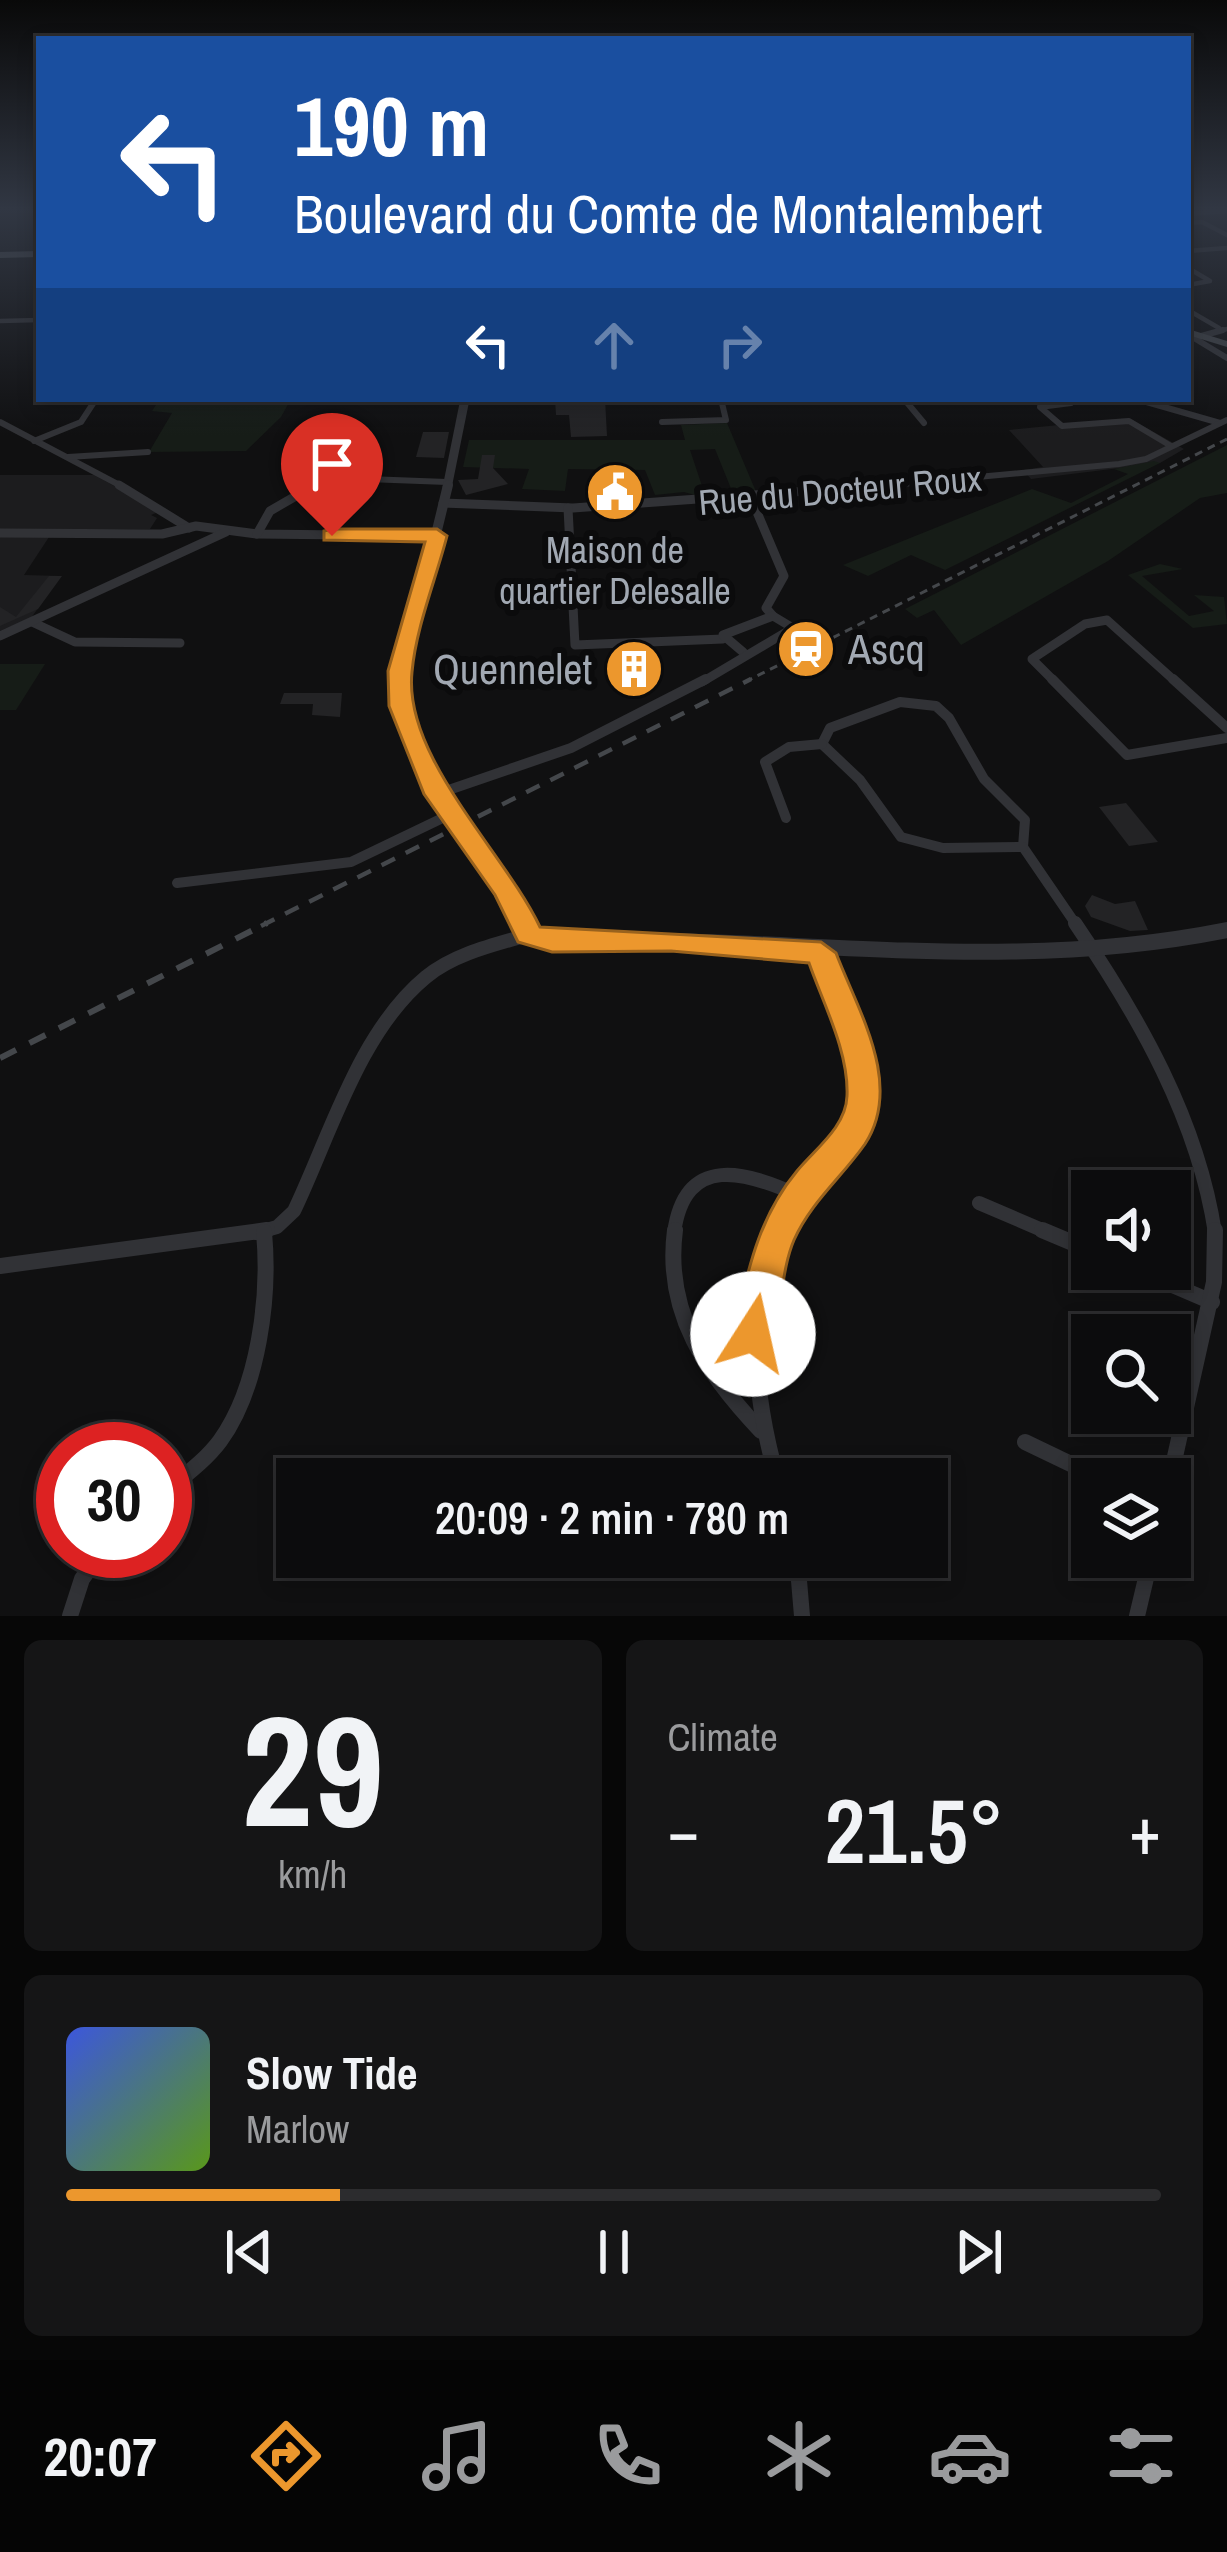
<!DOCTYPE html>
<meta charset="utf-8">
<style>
:root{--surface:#0c0c0d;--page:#151516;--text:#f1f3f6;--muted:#9a9b9d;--line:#2c2c2e;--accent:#ec972d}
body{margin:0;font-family:"Archivo Narrow",sans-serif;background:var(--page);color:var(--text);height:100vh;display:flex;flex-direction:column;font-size:45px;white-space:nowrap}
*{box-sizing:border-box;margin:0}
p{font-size:39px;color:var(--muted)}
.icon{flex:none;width:66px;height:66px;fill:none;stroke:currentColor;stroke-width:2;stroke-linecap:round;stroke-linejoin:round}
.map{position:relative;height:1616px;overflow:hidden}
.side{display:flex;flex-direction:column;gap:24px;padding:24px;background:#070707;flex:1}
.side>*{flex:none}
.guide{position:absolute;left:36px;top:36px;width:1155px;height:366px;border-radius:0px;box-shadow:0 6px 18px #0003,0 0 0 3px var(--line);background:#1a4fa0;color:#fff;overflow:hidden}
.controls{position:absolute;left:1071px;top:1170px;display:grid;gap:24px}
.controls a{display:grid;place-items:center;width:120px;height:120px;border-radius:0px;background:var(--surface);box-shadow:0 6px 18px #0003,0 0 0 3px var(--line);font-size:60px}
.speed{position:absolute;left:36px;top:1422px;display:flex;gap:24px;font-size:60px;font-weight:700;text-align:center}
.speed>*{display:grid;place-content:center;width:156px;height:156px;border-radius:50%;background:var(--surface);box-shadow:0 6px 18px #0003,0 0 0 3px var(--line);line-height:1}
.speed .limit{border:18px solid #d22;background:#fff;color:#111}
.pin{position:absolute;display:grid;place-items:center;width:102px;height:102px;color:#fff;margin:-123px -51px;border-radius:50% 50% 50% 0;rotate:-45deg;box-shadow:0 0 12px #0007}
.pin .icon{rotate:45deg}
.me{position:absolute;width:132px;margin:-66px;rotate:10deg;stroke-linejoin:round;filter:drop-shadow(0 0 9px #0008)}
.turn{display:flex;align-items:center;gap:42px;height:252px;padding:0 60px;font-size:54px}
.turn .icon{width:156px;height:156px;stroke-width:2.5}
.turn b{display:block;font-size:84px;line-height:102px}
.lanes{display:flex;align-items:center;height:114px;padding:0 60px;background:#0003;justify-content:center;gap:60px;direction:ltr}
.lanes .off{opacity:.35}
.big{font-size:90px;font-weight:600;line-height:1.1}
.side .tile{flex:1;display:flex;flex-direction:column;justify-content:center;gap:18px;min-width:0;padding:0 42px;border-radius:18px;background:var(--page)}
.side .dial{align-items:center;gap:0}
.dial b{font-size:156px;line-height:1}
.song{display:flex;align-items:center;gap:36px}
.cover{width:144px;height:144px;border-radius:18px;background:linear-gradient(135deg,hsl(230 70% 55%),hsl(90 70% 35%))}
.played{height:12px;border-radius:6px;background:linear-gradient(90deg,var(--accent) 25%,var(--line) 25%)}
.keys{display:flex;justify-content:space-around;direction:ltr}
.heat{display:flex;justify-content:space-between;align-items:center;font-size:66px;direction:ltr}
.side .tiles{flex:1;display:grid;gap:24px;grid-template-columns:1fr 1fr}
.tile:last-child{grid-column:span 2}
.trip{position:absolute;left:276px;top:1458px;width:672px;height:120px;border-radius:0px;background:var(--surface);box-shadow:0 6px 18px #0003,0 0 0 3px var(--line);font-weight:600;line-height:120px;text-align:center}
.dock{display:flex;height:192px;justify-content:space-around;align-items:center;background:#050505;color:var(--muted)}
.dock .icon{width:84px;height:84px}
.dock .on{color:var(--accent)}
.dock b{font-size:54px;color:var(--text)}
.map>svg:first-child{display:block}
.built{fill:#1c1c1e}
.green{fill:#161c17}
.building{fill:#232325}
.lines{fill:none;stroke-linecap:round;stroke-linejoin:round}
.minor-far5{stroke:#313236;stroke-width:4.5}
.minor-far4{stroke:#313236;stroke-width:6}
.minor-far3{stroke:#313236;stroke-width:9}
.minor-far2{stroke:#313236;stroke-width:10}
.minor-far1{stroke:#313236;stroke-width:14}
.minor{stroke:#313236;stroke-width:16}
.tertiary-far3{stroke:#313236;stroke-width:9}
.tertiary-far2{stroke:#313236;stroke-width:10}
.tertiary-far1{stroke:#313236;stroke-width:14}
.tertiary{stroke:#313236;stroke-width:16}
.secondary{fill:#3f4246;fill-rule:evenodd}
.primary{fill:#4d5055;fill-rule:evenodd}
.rail-far2{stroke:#44474b;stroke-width:3;stroke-dasharray:8 6;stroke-linecap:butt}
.rail-far1{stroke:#44474b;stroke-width:4.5;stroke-dasharray:15 12;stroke-linecap:butt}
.rail{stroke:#44474b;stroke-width:6;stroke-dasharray:18 15;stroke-linecap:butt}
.route{fill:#ec972d;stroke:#99621d;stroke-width:3}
.labels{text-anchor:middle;stroke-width:12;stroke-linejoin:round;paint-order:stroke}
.far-street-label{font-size:36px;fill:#a1a8b2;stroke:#0b0b0c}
.far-poi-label{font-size:36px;fill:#a1a8b2;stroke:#0b0b0c}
.poi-label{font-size:42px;fill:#a1a8b2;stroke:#0b0b0c;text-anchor:start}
</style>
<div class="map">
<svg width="1227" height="1616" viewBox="0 0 1227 1616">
<rect width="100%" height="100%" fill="#101011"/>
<g class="built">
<path d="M1129 418 1184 449 1160 463 1031 479 1023 470 1043 467 1009 430Z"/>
<path d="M0 475H94L161 511 151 515 157 518 150 529H0Z"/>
<path d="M0 537H49L24 575 61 576 31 618 0 631Z"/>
</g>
<g class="green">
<path d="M160 399H291L281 417 246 451 149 452 172 413 152 411Z"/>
<path d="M727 423 757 494 734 496 715 449 690 450 706 498 684 492 655 495 645 470 568 469 565 491 522 489 529 469 463 467 469 440H685L681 425Z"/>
<path d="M1227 445V493L1200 498 1108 561 961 645 934 610 917 618 905 609Z"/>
<path d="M1154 461 1160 463 945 570 911 555 868 576 843 565 1032 489 1071 503 1128 474 1114 469Z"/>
<path d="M1160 564 1183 569 1142 576 1189 616 1214 611 1194 595 1224 597 1227 624 1193 628 1128 575Z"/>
<path d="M0 664H45L16 710H0Z"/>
</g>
<g class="building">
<path d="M555 399H605L607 436 571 437 569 415H556Z"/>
<path d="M423 432H449L444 458 416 457Z"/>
<path d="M482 455H495L493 468 508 484 466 495 458 480 478 479Z"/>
<path d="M49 576H62L38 609 0 626V607L16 617Z"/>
<path d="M284 693H342L340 717 312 715 313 704H280Z"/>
<path d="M1126 803 1158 842 1129 846 1099 807Z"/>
<path d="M1092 895 1115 904 1135 901 1148 930 1130 931 1091 917 1085 906Z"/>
</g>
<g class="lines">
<g class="minor-far5">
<path d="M1188 214 1227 211"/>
<path d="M1188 223 1202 222 1227 235"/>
<path d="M1188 251 1227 248"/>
<path d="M1188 268 1210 281 1188 285"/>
<path d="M1188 310 1219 328"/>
<path d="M0 321 39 320"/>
<path d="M1212 333 1227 329"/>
</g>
<g class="minor-far4">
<path d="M1223 330 1194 338 1227 358"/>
<path d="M904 399 924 423"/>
<path d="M1065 399 1071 403 1040 407 1062 426 1129 421 1171 446"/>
<path d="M1136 399 1220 423"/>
<path d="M0 422 125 488"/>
<path d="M662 422 726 420 721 399"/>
<path d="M34 441 81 422 96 399"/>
<path d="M68 457 148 452"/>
<path d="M306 485 321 456"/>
<path d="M306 488 367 479 447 482"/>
<path d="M859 488 1119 464 1146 459 1227 420"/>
</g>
<g class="minor-far3">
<path d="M119 485 189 528"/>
<path d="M751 498 784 576 766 608 773 616"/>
<path d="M443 503 573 508 891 485"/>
<path d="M568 508 575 645 723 639"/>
<path d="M0 533 162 534 196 526 257 534 437 536"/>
<path d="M257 534 270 511 315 485"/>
<path d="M32 622 75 642 180 643"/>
<path d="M0 636 226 532"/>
<path d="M743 652 723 635 773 616 793 628"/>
<path d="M702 682 793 628"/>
<path d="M1055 682 1032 659 1085 624 1107 620 1176 682"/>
</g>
<g class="minor-far2">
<path d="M1052 679 1127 755 1227 738"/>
<path d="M1173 679 1227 728"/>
<path d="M822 744 830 728 900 702 936 706 949 718 984 779 1025 820 1023 847 1077 926"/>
<path d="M822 744 860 780 901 837 943 848 1023 847"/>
<path d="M437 794 571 748 706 679"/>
<path d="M786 818 765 762 789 747 822 744"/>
<path d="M177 883 351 862 451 814"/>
</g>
<g class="minor-far1">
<path d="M1075 923C1139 1017 1198 1120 1215 1233"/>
<path d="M979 1203 1049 1233"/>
<path d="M256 1233 277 1227 294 1211C330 1136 359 1032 426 977 454 954 493 945 528 935"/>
<path d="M674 1233C685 1152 747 1172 800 1196"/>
<path d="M780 1233C796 1197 822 1171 846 1140 891 1083 843 1011 821 953"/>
</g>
<g class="minor">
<path d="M675 1230C664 1313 707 1374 761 1431"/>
<path d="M1042 1230 1092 1251"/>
<path d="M0 1266 267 1230"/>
<path d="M1135 1269 1212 1302"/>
<path d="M1025 1442 1102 1479"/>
<path d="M777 1479C754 1395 744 1311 781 1230"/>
<path d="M1170 1479 1214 1282 1215 1230"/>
<path d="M165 1492C184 1476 205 1461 220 1441 259 1387 270 1296 264 1232"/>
<path d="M797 1557 802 1616"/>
<path d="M70 1616 82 1579 102 1551"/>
<path d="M1137 1616 1151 1557"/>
</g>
<path class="tertiary-far3" d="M447 488 465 399"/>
<path class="tertiary-far2" d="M400 682 448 485"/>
<path class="tertiary-far1" d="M400 679C400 775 487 845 524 926"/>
<path class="tertiary" d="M523 923 528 935C576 951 624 940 673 941 864 946 1037 968 1227 930"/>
<path class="secondary" d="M1188 329 1227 341V347L1188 335Z"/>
<path class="primary" d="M39 251V257L0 258V252Z"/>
<path class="rail-far2" d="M745 682 1227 439"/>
<path class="rail-far1" d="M261 926 751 679"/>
<path class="rail" d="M0 1058 267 923"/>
</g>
<linearGradient id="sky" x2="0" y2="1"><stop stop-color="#090909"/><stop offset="0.48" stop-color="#313743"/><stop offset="1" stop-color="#313743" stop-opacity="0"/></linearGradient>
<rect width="1227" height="435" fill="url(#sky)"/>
<path class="route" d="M332 529H437L447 536C436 579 416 627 412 672 403 757 505 853 540 927L821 942 836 953C858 1011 904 1084 865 1144 842 1177 811 1202 794 1240 780 1273 783 1313 768 1347L753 1352 739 1347 733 1334C747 1275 757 1219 797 1171 815 1149 846 1127 847 1096 849 1052 823 1003 809 963L671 951 552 952 518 942 495 895 424 794 389 706 388 671 425 542 324 540V531Z"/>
<defs>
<symbol id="civic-disc" viewBox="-11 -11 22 22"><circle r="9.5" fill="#ec972d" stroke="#0b0b0c"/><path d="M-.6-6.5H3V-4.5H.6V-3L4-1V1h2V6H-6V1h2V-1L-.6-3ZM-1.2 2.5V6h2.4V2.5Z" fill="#fff"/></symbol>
<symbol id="station-disc" viewBox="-11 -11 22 22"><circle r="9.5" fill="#ec972d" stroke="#0b0b0c"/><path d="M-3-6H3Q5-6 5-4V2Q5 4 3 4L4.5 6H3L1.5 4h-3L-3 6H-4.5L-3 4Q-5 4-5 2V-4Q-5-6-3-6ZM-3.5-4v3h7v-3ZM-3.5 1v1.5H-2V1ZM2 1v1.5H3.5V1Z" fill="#fff"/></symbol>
<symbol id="building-disc" viewBox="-11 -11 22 22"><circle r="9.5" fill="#ec972d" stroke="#0b0b0c"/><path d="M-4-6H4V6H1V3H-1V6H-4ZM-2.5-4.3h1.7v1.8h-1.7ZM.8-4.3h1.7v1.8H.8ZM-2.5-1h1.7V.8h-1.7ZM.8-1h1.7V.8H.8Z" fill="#fff"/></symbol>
</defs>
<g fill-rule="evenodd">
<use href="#civic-disc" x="582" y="459" width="66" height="66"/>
<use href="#station-disc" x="773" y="616" width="66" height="66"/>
<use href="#building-disc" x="601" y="636" width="66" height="66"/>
</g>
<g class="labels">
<g class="far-street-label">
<text transform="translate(840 490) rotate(-5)" y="13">Rue du Docteur Roux</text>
</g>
<g class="far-poi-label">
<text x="615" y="563">Maison de<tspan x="615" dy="41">quartier Delesalle</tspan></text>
</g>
<g class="poi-label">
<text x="848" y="664">Ascq</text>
<text x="592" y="684" text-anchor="end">Quennelet</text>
</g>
</g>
</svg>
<div class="controls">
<a><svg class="icon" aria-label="sound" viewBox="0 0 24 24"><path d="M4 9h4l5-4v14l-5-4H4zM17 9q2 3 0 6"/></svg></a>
<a><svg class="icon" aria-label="search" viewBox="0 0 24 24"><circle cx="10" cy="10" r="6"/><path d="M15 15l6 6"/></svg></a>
<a><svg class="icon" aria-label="layers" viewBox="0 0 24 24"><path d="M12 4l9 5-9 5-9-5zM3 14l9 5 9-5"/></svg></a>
</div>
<div class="speed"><div class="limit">30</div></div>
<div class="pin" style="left:332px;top:536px;background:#d93025"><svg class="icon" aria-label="arrive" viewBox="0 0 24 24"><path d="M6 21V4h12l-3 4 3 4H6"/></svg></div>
<svg class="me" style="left:753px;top:1334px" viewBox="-20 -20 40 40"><circle r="19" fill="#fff"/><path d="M0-13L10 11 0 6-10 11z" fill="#ec972d"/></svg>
<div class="trip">20:09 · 2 min · 780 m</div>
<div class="guide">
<div class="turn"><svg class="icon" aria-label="left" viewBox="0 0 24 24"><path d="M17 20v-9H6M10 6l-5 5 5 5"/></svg><div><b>190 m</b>Boulevard du Comte de Montalembert</div></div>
<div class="lanes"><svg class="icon" aria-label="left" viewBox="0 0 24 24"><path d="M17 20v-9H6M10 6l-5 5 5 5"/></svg><svg class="icon off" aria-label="ahead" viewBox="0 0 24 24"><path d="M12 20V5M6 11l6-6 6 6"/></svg><svg class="icon off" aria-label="right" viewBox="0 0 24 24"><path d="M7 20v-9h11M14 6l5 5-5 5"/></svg></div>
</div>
</div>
<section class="side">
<div class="tiles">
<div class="tile dial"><b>29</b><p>km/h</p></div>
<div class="tile"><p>Climate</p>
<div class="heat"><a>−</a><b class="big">21.5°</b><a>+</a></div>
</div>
<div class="tile">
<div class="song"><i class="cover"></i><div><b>Slow Tide</b><p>Marlow</p></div></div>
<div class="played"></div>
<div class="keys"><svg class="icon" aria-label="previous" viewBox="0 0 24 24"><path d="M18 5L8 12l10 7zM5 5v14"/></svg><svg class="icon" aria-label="pause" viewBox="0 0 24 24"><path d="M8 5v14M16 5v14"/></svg><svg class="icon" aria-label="next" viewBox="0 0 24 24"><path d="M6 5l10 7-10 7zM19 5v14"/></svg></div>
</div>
</div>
</section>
<nav class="dock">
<b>20:07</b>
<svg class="icon on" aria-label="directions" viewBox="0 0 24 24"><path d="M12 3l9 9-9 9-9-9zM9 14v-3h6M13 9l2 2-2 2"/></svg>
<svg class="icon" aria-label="music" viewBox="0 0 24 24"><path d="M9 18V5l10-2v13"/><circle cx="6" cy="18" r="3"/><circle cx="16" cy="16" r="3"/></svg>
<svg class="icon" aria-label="phone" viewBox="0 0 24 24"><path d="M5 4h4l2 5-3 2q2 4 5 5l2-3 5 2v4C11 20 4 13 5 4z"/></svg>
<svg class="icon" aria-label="climate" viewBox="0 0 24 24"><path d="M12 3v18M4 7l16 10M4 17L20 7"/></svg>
<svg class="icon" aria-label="car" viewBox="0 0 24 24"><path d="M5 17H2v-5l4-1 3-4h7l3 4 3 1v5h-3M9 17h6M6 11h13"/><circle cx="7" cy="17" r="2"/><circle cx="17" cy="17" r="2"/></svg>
<svg class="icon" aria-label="filters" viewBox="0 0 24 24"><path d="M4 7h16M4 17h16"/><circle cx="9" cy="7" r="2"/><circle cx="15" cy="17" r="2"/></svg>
</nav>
